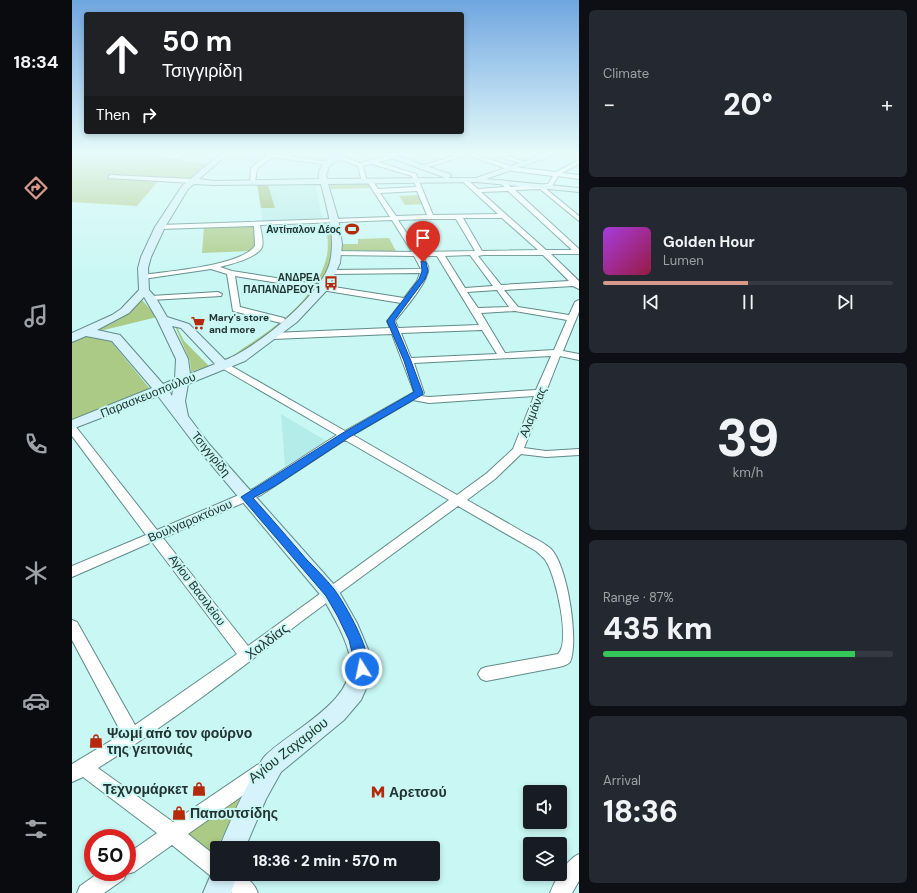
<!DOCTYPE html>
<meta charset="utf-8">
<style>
:root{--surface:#171b24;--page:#242831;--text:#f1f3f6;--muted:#9ea1a6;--line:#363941;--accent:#d6998c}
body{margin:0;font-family:"DM Sans",sans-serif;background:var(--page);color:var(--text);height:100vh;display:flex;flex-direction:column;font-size:15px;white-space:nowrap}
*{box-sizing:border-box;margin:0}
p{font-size:13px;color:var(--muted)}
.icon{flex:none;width:22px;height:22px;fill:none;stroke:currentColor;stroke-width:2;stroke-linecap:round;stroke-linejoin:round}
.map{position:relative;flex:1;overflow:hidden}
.panel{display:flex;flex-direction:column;gap:10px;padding:10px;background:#0d0f14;width:338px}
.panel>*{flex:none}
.guide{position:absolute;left:12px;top:12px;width:380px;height:122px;border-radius:4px;box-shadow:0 2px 6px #0003;background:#202124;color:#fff;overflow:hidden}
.fabs{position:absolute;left:451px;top:785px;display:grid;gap:8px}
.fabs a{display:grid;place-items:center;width:44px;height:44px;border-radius:4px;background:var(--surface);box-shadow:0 2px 6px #0003;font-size:20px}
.speed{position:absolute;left:12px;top:829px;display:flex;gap:8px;font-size:20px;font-weight:700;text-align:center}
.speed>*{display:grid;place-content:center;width:52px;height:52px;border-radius:50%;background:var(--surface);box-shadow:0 2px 6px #0003;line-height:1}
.speed .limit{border:6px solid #d22;background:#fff;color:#111}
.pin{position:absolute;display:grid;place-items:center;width:34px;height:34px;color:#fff;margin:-41px -17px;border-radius:50% 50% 50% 0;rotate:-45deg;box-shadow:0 0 4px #0007}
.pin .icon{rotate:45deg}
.me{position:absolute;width:44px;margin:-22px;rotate:350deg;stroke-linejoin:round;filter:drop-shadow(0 0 3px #0008)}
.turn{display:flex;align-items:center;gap:14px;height:84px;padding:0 12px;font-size:18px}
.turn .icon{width:52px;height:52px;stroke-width:2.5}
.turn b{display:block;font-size:28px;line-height:34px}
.then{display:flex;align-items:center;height:38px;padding:0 12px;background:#0003;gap:8px;font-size:15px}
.big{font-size:30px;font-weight:800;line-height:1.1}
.panel .tile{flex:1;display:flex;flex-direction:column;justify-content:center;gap:6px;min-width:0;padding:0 14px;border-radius:6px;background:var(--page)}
.panel .dial{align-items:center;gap:0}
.dial b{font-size:52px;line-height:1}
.song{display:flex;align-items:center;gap:12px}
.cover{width:48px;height:48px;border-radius:6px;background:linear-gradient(135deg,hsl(280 70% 55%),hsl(340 70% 35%))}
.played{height:4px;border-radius:2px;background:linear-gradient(90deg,var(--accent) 50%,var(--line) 50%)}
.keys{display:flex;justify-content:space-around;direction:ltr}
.heat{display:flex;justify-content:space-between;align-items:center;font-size:22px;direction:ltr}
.charge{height:6px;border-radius:3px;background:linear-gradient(90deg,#34c759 87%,var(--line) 0)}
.trip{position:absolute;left:138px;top:841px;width:230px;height:40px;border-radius:4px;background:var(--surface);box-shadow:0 2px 6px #0003;font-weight:800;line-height:40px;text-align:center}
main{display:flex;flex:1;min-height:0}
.tabs{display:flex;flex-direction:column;width:72px;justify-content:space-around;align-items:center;background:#090b0e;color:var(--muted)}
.tabs .icon{width:28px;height:28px}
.tabs .on{color:var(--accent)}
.tabs b{font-size:18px;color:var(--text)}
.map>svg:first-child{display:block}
.built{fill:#b4ece9}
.green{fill:#abca85}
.forest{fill:#92b563}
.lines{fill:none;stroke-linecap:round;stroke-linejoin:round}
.street-casing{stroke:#5f8b88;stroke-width:2}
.secondary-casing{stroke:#5f8b88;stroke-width:2}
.street{fill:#fff;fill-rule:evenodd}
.secondary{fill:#d6f2fb;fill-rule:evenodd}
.route{fill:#1a73e8;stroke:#114b97}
.labels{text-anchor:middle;stroke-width:4;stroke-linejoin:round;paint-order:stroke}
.far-poi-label{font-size:10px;font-weight:bold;fill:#213332;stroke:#c8f7f4;text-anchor:end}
.street-label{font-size:12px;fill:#213332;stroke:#c8f7f4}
.near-street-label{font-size:14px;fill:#213332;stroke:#c8f7f4}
.near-poi-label{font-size:14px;font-weight:bold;fill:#213332;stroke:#c8f7f4;text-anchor:start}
</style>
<main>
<nav class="tabs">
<b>18:34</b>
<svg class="icon on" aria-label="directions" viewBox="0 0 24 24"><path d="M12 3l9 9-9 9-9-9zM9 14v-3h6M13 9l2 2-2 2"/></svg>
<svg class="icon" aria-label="music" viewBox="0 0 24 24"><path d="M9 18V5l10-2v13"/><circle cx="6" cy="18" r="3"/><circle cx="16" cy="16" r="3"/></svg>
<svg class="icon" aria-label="phone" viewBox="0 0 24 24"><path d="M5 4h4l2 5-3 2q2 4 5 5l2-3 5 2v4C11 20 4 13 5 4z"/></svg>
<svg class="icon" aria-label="climate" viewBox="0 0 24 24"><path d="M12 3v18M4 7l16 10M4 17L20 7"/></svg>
<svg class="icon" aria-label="car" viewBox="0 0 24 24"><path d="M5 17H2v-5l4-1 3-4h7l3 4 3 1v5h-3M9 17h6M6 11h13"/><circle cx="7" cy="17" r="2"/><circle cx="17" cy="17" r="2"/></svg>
<svg class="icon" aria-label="filters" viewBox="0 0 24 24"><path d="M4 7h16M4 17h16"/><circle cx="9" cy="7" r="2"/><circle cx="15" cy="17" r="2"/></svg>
</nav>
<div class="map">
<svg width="507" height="893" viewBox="0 0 507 893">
<rect width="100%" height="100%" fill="#c8f7f4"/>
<g class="built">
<path d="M161 155H192L196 156 183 164 151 161Z"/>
<path d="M237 183V185H243L251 220 191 222 189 208 202 207 196 185Z"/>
<path d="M209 414 256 442 213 466Z"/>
</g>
<g class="green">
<path d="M2 155H78L135 164 118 178 111 179 36 178 87 180 65 206 0 202V157Z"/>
<path d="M258 182H297L301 188 259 189Z"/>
<path d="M348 195 353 204 333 205 327 196Z"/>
<path d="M253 221H261L262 263 228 312 152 365C162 353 175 346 188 337 217 317 248 290 255 255 257 244 255 232 253 221Z"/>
<path d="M181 225 183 244 179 251 130 253 132 227Z"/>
<path d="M317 238 325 253 270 252V244H286V239Z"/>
<path d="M70 300 85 317 32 330H27L55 315Z"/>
<path d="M103 326H107L106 329 112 341 137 366 119 372 118 361Z"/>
<path d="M11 336 37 339 78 389 0 420V341Z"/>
<path d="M171 793 142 855 114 835Z"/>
</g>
<path class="forest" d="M218 183V184L196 185 203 208H189L185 184Z"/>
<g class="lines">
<defs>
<g id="street">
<path d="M84 155H122L97 159Z"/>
<path d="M195 155H214L254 162 251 164 200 157 185 169 183 182 178 183 179 168Z"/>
<path d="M320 155 323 157 322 158 306 162 344 174 361 215 426 214 389 180V178H393L406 189 433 187 427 182 430 180 439 187 476 184 481 176 441 171 395 155H404L442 167 484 172 507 160V164L490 173 507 175V179L486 176 480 186 473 188 507 216V221L468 189 443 190 507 249V254H479L507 281V289L501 286 432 290 446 307 497 315 503 302 507 300V312L491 351 507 354V360L488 356 452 448 474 451 507 449V455L474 457 449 454 423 479 395 500C413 510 432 521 451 532 460 537 471 542 479 549 496 566 507 643 498 662 495 665 491 666 487 667L414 681 409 679 406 674 409 669 414 667 486 654C499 642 484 578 475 563 473 558 468 555 464 551L386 506C334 544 282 582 230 621 164 672 97 724 26 768L101 822 185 765 191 763 197 765 200 771 197 777 116 834 145 857V874C163 874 178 873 186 893H160L100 845 62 872 54 874 52 879 32 893H5L8 886 28 872H55V854L85 833 11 777 0 782V764L50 734 0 640V620L5 622 63 725 165 654 80 542 0 577V566L74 535 0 436V426L4 427 85 530 181 489 265 435 148 367 146 365 148 363H154L273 431 342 392 320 334 201 339 197 336 201 333 318 328 315 321 329 303 163 276 168 307 212 318 213 320 209 323 161 311 155 274 139 269 71 279 67 277 71 275C97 271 168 266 183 246L182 226 88 229 85 227 88 225 318 217 295 181 300 180 306 189 344 187 340 176 300 164 291 166 295 181 290 182 286 166 263 157 268 156 288 163ZM345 191 355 215 324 216 308 193ZM436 191 500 250H474L409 192ZM391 218H430L466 250 410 251ZM359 219H384L403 251 347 252 326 220ZM320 220 340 252 264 251 260 253 264 255 342 256 349 269 259 270 255 272 259 274 348 273 345 281 332 298 160 271 148 267C159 264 185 258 190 247 192 241 189 232 188 225ZM411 255H471L497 281 429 285 406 256ZM350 256H365L407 325 326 328 323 321C331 311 360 278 356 266 355 263 352 259 350 256ZM373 256 398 255 421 286 393 288ZM425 290 437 307 406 308 395 292ZM443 311 495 320 482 350 433 353 409 313ZM410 330 425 354 339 358 329 333ZM479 356 464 390 357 397 349 396 352 393 342 363ZM462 396 441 449 415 473 385 495 281 435 341 400 357 403ZM273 440 377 500 176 646 91 538 189 495Z"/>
<path d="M385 155H394L349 169 346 167Z"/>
<path d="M423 155H432L456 163 453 165Z"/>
<path d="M461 155H469L474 158 471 160Z"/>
<path d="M39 175 120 179 123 181 120 183 37 178V176Z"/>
<path d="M146 292 150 294 149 296 79 300 75 298 79 296Z"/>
<path d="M507 854V881L500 893H478C483 880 494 860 507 854Z"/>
</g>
<g id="secondary">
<path d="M147 155H155L127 179 142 181 247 179C245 169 254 158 264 156 268 155 273 155 277 155L261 163 257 167 254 175 255 179 374 178 311 155H322L378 174 379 176 376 178H404L471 155H482L414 179 507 188V192L404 182 256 184 266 218 270 244 268 263 255 290 225 322 173 361 116 384 113 401 116 416 137 444 265 588 285 623 298 654 300 675 289 700 272 720 209 772 194 799 173 848H147C158 822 169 795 184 771 187 766 189 760 193 756 220 729 290 699 277 653 272 634 261 616 251 598L127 450 86 396 0 429V420L80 388 40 341 14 336 0 342V333L40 315 49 309 67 290 66 268 69 257 83 227 110 186ZM122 184 142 185 249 184C255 209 264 236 258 262 250 295 184 348 153 360L117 324 95 317 84 298 77 290 76 268 79 257 93 227 116 189ZM72 297 85 319 104 359 103 379 91 384 48 335 25 330 57 313ZM100 326 109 328 143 364 118 374 116 359ZM101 390 100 396 97 391Z"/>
<path d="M145 864V874H165L159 893H131L143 865Z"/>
</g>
</defs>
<use href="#street" class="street-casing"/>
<use href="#secondary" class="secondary-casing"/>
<use href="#street" class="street"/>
<use href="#secondary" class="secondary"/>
</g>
<linearGradient id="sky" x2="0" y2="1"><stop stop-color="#70a6e0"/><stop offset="0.55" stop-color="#e6fbfa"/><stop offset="1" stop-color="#e6fbfa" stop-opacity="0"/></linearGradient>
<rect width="507" height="280" fill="url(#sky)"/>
<path class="route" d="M349 261 354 262 356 271 353 279 322 321 339 361 351 393 350 395 276 438 203 486 181 498C199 518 217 539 235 560 244 569 254 579 262 589 273 604 303 655 295 673L290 674 285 673 277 640 266 617 254 596 169 497 269 434 342 392 332 361 315 321 347 279 350 271Z"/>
<defs>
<symbol id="stadium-bare" viewBox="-9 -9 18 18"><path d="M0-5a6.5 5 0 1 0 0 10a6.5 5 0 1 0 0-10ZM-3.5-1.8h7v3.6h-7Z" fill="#b62a0b" stroke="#c8f7f4" stroke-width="2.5" paint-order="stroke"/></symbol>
<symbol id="bus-bare" viewBox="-9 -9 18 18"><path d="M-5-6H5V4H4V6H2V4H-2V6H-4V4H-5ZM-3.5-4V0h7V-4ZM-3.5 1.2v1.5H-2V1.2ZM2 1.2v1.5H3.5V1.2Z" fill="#b62a0b" stroke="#c8f7f4" stroke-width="2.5" paint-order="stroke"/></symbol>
<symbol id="supermarket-bare" viewBox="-9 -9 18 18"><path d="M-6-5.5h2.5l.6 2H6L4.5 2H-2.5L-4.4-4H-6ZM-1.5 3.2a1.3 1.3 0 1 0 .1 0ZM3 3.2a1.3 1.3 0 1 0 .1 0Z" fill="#b62a0b" stroke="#c8f7f4" stroke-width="2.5" paint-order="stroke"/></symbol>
<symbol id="shop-bare" viewBox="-9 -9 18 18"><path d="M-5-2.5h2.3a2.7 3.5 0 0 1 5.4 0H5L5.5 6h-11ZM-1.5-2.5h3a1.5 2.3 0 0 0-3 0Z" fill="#b62a0b" stroke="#c8f7f4" stroke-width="2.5" paint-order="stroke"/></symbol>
<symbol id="metro-bare" viewBox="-9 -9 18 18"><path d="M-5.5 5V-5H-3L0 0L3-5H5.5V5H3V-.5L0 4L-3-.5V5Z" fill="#b62a0b" stroke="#c8f7f4" stroke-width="2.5" paint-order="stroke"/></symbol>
</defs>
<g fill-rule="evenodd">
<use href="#stadium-bare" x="270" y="219" width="20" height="20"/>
<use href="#bus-bare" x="249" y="273" width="20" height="20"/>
<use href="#supermarket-bare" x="116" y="313" width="20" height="20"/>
<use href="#shop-bare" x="14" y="731" width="20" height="20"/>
<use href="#shop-bare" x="117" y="779" width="20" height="20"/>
<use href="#metro-bare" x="296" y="782" width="20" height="20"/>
<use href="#shop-bare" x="97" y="803" width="20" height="20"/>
</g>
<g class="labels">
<g class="far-poi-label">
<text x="269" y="233">Αντίπαλον Δέος</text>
<text x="248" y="281">ΑΝΔΡΕΑ<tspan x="248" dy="12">ΠΑΠΑΝΔΡΕΟΥ 1</tspan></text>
<text x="137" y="321" text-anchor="start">Mary's store<tspan x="137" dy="12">and more</tspan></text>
</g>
<g class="street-label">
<text transform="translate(76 395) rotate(-22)" y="4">Παρασκευοπούλου</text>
<text transform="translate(461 412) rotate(-68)" y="4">Αλαμάνας</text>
<text transform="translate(139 454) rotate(51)" y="4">Τσιγγιρίδη</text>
<text transform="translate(118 521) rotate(-23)" y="4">Βουλγαροκτόνου</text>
<text transform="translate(125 590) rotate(53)" y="4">Αγίου Βασιλείου</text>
</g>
<g class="near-street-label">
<text transform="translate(195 641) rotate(-37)" y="5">Χαλδίας</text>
<text transform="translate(216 750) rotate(-38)" y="5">Αγίου Ζαχαρίου</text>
</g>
<g class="near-poi-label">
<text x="35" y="738">Ψωμί από τον φούρνο<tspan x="35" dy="16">της γειτονιάς</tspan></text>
<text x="116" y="794" text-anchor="end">Τεχνομάρκετ</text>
<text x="317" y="797">Αρετσού</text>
<text x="118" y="818">Παπουτσίδης</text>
</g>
</g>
</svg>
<div class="fabs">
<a><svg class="icon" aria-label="sound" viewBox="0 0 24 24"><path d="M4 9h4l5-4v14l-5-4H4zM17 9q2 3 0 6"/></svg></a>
<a><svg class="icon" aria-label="layers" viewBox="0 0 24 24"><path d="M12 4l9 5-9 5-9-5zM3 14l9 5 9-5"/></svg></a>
</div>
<div class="speed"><div class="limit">50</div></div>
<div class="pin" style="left:351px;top:262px;background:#d93025"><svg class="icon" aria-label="arrive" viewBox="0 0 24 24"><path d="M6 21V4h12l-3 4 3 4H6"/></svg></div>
<svg class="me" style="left:290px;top:669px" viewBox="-20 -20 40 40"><circle r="17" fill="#1a73e8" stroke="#fff" stroke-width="3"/><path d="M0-11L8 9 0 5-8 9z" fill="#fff"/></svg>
<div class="trip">18:36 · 2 min · 570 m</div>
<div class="guide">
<div class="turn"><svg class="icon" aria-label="ahead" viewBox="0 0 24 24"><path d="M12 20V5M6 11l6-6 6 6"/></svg><div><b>50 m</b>Τσιγγιρίδη</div></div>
<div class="then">Then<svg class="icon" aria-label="right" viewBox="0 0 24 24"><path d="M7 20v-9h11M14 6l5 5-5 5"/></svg></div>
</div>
</div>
<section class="panel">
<div class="tile"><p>Climate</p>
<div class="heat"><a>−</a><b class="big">20°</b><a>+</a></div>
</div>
<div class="tile">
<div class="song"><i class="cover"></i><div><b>Golden Hour</b><p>Lumen</p></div></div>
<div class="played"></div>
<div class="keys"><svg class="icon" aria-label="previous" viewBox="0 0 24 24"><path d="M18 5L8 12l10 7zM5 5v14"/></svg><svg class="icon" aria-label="pause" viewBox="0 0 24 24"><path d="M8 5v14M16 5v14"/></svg><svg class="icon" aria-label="next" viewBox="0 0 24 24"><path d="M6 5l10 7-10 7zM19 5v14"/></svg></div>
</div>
<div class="tile dial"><b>39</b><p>km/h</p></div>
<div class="tile"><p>Range · 87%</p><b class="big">435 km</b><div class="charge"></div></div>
<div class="tile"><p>Arrival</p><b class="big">18:36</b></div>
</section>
</main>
